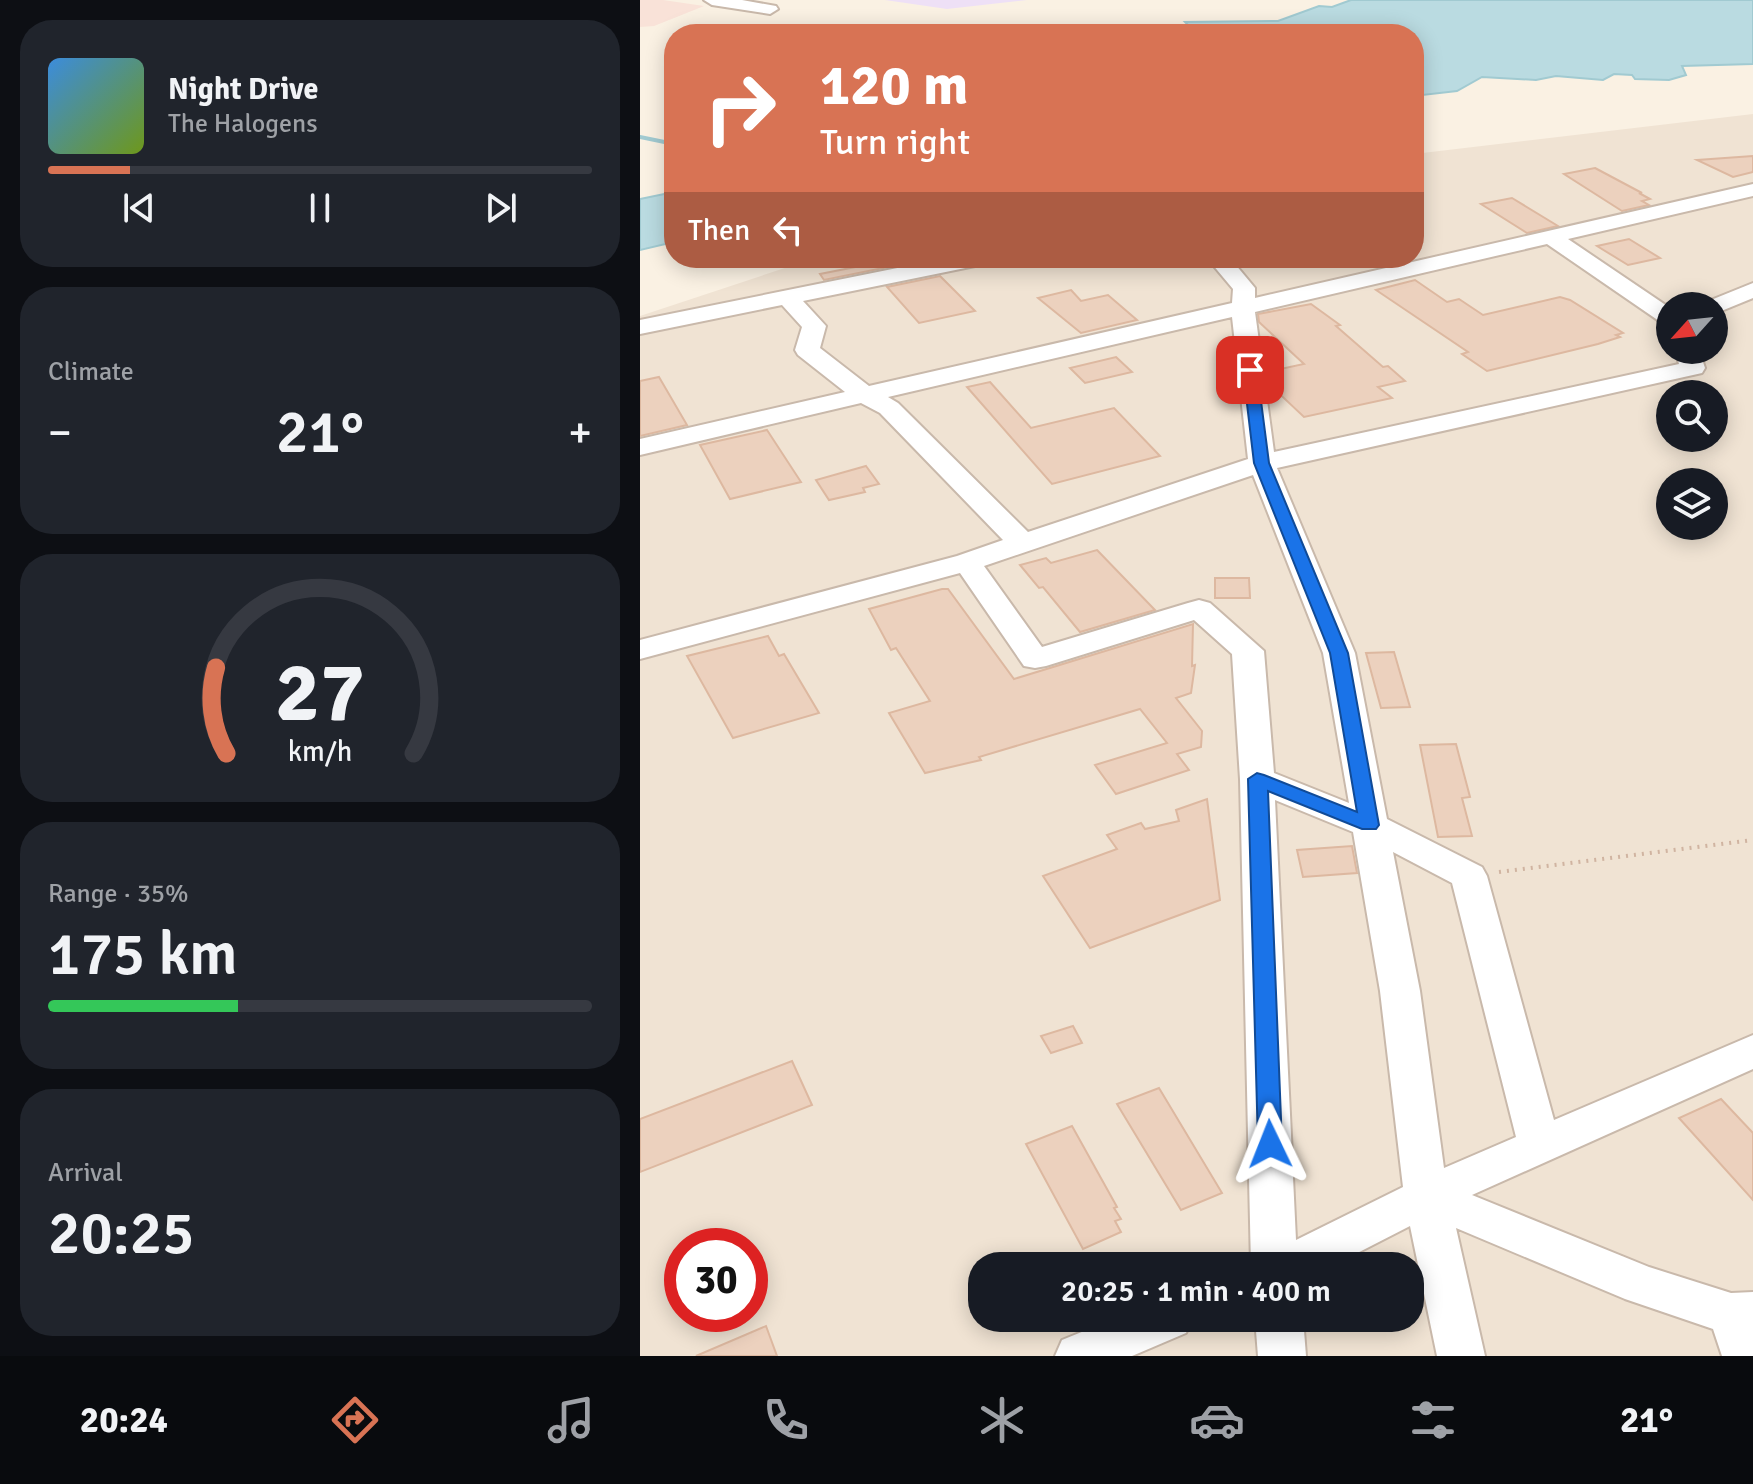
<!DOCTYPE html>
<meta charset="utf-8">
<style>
:root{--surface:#171b24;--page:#20242c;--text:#f1f3f6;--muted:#9ea1a6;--line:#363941;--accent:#d87354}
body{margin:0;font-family:Signika,sans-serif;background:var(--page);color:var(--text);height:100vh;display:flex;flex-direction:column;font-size:30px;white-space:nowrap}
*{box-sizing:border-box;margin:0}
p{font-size:26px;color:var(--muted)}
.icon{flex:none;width:44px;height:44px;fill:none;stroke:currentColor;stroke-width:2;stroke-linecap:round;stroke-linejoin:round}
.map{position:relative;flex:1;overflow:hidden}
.drawer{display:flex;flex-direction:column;gap:20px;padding:20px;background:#0d0f14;width:640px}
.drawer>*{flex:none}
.top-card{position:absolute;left:24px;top:24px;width:760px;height:244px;border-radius:32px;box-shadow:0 4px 20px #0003;background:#d87354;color:#fff;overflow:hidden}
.needle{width:52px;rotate:243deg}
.controls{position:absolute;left:1016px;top:292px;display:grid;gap:16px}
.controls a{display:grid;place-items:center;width:72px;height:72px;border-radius:50%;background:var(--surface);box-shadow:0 4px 20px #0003;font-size:40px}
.speed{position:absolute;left:24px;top:1228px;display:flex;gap:16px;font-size:40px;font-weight:700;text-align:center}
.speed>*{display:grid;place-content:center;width:104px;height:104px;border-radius:50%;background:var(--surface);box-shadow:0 4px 20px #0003;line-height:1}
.speed .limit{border:12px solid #d22;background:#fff;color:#111}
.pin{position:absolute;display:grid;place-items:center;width:68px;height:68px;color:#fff;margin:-34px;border-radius:16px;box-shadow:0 4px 12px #0006}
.me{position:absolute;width:88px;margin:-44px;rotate:358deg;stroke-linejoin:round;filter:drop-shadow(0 0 6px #0008)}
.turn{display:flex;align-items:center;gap:28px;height:168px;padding:0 24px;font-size:36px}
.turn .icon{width:104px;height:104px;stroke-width:2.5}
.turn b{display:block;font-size:56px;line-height:68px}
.then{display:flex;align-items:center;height:76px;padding:0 24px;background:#0003;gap:16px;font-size:30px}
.big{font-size:60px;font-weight:600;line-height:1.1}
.drawer .card{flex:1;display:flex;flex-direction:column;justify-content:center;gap:12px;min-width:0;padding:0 28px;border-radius:32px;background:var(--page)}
.drawer .dial{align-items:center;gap:0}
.dial svg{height:208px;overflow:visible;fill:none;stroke:var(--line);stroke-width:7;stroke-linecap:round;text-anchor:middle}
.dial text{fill:var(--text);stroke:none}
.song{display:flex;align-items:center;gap:24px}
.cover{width:96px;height:96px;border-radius:12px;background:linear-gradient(135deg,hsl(210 70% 55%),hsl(80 70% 35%))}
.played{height:8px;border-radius:4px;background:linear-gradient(90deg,var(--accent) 15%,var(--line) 15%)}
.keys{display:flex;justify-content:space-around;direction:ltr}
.heat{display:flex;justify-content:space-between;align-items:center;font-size:44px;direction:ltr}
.charge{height:12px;border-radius:6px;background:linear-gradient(90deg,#34c759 35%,var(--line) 0)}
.trip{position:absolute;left:328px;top:1252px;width:456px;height:80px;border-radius:32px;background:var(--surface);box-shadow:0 4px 20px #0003;font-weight:600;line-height:80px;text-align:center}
.tabs{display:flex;height:128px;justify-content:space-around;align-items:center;background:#090b0e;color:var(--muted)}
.tabs .icon{width:56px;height:56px}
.tabs .selected{color:var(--accent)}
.tabs b{font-size:36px;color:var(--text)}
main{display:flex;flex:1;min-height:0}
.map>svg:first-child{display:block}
.residential{fill:#f0e3d3;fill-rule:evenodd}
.commercial{fill:#f9e2d8}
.education{fill:#eee0f6}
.water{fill:#badbe1;stroke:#a1cad1;stroke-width:2}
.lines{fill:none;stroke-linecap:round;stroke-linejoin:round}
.stream{stroke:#a1cad1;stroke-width:4}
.building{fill:#ecd1be;stroke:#ddb8a0;stroke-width:2}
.minor-casing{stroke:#c9b9ab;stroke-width:4}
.path{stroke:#d0b4a1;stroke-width:4;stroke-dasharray:2 6;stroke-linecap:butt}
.minor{fill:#fff;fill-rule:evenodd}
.route{fill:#1a73e8;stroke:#114b97;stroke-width:2}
</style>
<main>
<section class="drawer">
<div class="card">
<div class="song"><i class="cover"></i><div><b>Night Drive</b><p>The Halogens</p></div></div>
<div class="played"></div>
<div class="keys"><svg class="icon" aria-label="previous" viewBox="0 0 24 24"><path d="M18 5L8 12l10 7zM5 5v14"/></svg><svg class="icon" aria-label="pause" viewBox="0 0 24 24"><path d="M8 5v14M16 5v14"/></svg><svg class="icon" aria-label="next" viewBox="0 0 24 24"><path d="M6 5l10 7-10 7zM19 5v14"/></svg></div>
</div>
<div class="card"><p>Climate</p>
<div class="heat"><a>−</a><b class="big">21°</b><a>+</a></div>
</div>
<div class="card dial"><svg viewBox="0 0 100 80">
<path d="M14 69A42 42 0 1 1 86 69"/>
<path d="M14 69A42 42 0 0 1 10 36" stroke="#d87354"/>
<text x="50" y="56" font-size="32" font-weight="700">27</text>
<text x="50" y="72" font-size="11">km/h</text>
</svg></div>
<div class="card"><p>Range · 35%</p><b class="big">175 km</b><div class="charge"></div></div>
<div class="card"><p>Arrival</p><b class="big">20:25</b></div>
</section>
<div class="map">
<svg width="1113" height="1356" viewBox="0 0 1113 1356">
<rect width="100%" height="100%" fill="#faf1e3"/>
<path class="residential" d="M1113 114V1356H0V316L175 258H774V154ZM1030 306H1074V350H1030ZM1030 394H1074V438H1030ZM1030 482H1074V526H1030ZM42 1246H110V1314H42ZM342 1266H770V1318H342Z"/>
<path class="commercial" d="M0 0H23L64 6 14 26 0 27Z"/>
<path class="education" d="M245 0H387L307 9Z"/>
<g class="water">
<path d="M711 0H1113V64L1042 66 1046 75 1029 80 995 79 992 75 974 74 963 80 916 76 896 80 842 77 817 91 774 96V34H463L545 30 550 27 545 22 638 21 679 6 692 7Z"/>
<path d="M34 192V242L0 250V199Z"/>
</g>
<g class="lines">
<path class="stream" d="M0 137 34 144"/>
</g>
<g class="building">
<path d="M1113 156V172L1093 177 1057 160Z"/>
<path d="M955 168 1002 193H999L1010 199 1002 201 1009 205 982 211 924 174Z"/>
<path d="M872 198 918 226 887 233 841 204Z"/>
<path d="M989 239 1020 258 988 265 957 246Z"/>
<path d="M261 258 283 260 184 280 180 274Z"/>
<path d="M300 276 335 311 279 323 247 287Z"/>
<path d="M775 280 807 302 819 299 843 315 920 297 930 300 983 333 976 335 980 337 958 344 847 371 822 354 828 352 736 290Z"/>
<path d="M431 290 441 301 468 295 497 320 441 333 398 298Z"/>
<path d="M671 304 700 325 696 326 743 367 748 366 765 381 738 387 752 398 664 417 627 382 626 372 664 364 619 322 618 314Z"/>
<path d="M476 357 492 372 445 383 430 368Z"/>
<path d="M19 377 47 425 0 436V381Z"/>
<path d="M350 382 391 428 474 408 520 456 412 484 327 387Z"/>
<path d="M127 430 161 482 90 499 60 445Z"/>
<path d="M226 466 239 484 223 488 225 492 189 500 176 480Z"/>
<path d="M457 550 515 610 440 632 403 587 399 588 380 565 406 558 411 563Z"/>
<path d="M575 578H609L610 598H575Z"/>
<path d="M302 589H308L374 679 553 624 552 666 555 665 551 693 536 698 562 731 561 747 537 754 549 770 476 794 455 765 527 743 500 709 339 757 341 760 285 773 249 713 290 701 256 648 251 650 229 609Z"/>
<path d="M128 636 139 656 144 654 179 713 93 738 47 656Z"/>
<path d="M754 652 770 707 741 708 726 653Z"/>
<path d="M816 744 830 797 822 798 832 836 798 837 780 745Z"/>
<path d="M567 799 580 900 450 948 403 876 477 849 467 835 501 823 505 829 539 821 536 810Z"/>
<path d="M712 846 717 873 663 877 657 850Z"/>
<path d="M433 1026 442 1043 411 1053 401 1036Z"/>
<path d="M152 1061 172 1105 0 1172V1119Z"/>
<path d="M519 1088 582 1193 541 1210 477 1104Z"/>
<path d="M1081 1099 1113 1133V1200L1039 1118Z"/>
<path d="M432 1126 477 1207 474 1208 481 1219 475 1221 481 1232 443 1249 386 1144Z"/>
<path d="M126 1326 137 1356H56Z"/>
</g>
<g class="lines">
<defs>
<g id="minor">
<path d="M64 0H102L136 6 138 9 130 14 72 5Z"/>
<path d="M1113 184V196L928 239 1030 308V325L1022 323 907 244 615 312 634 452 1039 364 1035 350H1059L1065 368 1062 373 1053 375 637 468 715 653 747 819 842 867 847 876 914 1120 1113 1035V1069L832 1195 1009 1267 1091 1293 1113 1292V1356H1082L1073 1329 985 1299 816 1228 845 1356H797L770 1226 692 1266H611L600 779 592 654 554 620 406 666 395 668 384 666 320 573 0 659V640L317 556 363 540 240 413 221 403 0 455V439L205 392 158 355 155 350 162 327 142 305 0 334V320L307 258H351L340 265 163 301 186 326 180 348 229 386 592 303 593 289 567 258H590L615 288V298ZM592 317 608 459 388 532 258 403 248 397ZM613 475 683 653 709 803 634 773 624 651 570 603 559 600 548 603 402 647 344 566ZM635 800 713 832 740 991 763 1187 656 1240ZM753 852 812 883 876 1137 804 1168 780 991Z"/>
<path d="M1113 283V298L1074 314V306H1063L1066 302Z"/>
<path d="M476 1318H553L546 1333 492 1356H415L422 1340Z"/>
<path d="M615 1318H663L666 1356H618Z"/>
</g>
</defs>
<use href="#minor" class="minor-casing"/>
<path class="path" d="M859 872 1113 840"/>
<use href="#minor" class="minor"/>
</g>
<path class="route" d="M610 366 617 370 629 463 708 653 739 825 736 829H722L628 791 642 1144 638 1151 630 1154 621 1151 618 1144 608 779 617 773 624 775 717 812 690 653 614 463 603 370Z"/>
</svg>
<div class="controls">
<a><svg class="needle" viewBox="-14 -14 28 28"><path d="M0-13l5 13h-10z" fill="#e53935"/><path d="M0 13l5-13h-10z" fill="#9ea1a6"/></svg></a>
<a><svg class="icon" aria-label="search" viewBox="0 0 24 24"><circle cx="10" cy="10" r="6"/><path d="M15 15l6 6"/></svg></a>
<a><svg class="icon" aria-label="layers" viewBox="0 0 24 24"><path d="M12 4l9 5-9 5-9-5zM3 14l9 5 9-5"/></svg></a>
</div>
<div class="speed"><div class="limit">30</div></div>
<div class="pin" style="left:610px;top:370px;background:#d93025"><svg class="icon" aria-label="arrive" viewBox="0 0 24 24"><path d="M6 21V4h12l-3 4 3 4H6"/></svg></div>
<svg class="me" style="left:630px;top:1144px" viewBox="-20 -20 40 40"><path d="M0-17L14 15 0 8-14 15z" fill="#1a73e8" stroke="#fff" stroke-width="4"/></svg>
<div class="trip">20:25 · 1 min · 400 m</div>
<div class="top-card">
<div class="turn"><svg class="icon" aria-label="right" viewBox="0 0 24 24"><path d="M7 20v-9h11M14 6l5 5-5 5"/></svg><div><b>120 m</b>Turn right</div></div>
<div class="then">Then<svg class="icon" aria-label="left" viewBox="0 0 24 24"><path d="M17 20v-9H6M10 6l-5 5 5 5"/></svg></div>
</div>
</div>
</main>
<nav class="tabs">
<b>20:24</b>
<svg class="icon selected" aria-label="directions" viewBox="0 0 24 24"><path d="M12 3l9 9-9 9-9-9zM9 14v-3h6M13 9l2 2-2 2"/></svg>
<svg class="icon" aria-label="music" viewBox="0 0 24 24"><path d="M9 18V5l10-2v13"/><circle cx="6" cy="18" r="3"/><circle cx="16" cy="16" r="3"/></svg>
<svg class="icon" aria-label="phone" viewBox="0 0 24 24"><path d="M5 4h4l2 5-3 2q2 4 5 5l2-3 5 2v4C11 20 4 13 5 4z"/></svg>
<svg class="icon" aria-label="climate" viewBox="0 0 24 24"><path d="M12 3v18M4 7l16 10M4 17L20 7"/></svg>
<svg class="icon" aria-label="car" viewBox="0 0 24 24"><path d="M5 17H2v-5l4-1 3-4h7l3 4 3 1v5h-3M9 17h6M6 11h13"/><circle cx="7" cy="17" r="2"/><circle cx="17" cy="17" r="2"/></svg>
<svg class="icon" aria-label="filters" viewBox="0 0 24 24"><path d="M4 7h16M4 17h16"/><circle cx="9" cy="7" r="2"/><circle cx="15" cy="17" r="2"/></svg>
<b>21°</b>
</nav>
